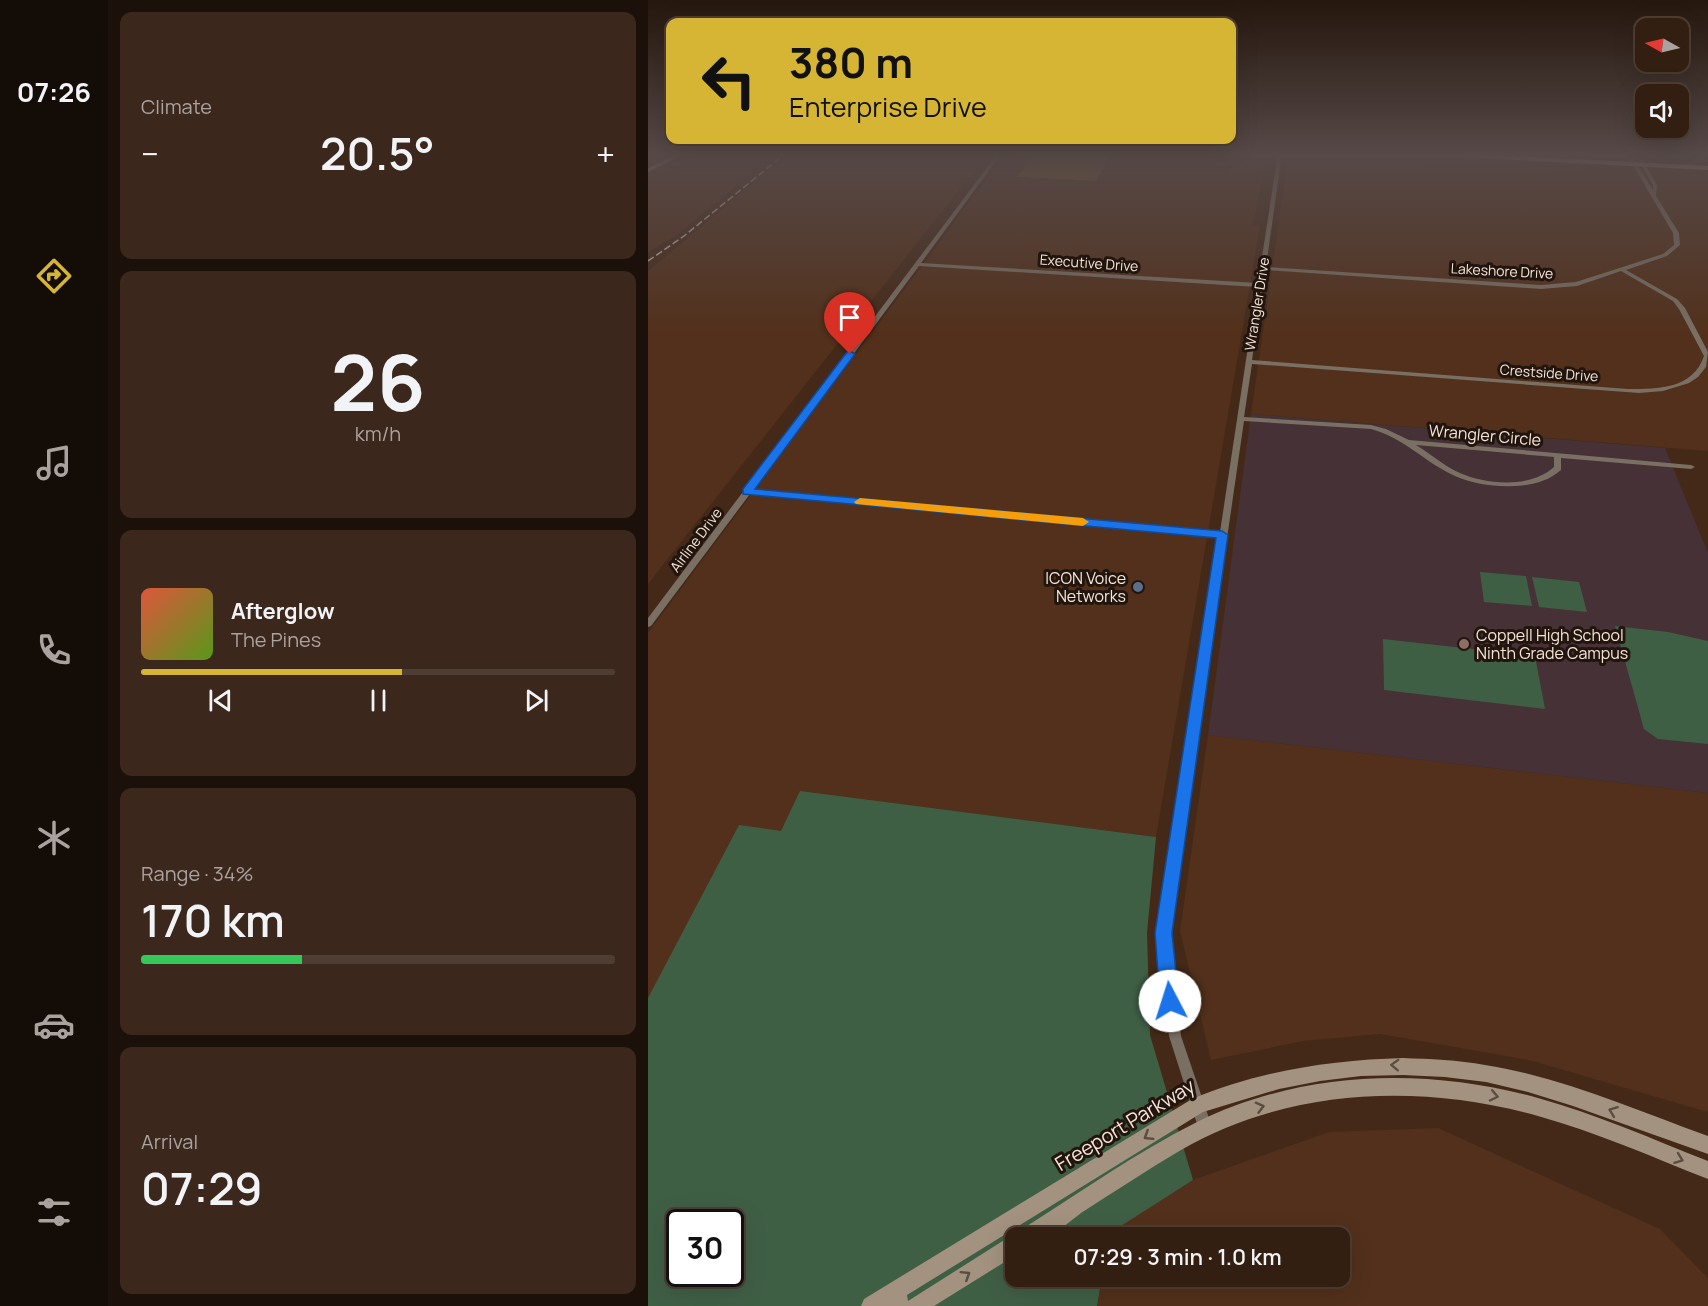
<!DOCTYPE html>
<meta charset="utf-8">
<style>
:root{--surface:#331f12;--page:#3b271b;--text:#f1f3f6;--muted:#a9a29f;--line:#4e3d32;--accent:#d6b534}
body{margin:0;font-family:Manrope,sans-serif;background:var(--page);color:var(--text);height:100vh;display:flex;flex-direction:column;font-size:22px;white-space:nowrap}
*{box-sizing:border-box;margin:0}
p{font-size:20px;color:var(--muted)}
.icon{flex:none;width:33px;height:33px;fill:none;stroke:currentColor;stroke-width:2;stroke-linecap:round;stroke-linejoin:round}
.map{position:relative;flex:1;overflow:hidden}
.side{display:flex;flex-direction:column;gap:12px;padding:12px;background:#1c110a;width:540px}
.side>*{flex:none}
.top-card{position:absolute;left:18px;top:18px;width:570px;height:126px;border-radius:12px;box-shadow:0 6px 24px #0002,0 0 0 2px var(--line);background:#d6b534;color:#111;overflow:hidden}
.needle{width:39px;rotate:278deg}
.tools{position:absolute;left:987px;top:18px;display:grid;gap:12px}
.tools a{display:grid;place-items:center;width:54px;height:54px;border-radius:12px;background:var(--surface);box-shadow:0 6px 24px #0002,0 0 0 2px var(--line);font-size:30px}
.speed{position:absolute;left:18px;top:1209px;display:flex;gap:12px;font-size:30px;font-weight:700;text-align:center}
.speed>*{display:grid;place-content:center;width:78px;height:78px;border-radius:50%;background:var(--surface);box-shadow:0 6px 24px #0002,0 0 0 2px var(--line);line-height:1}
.speed .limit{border:3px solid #111;border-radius:9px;background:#fff;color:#111}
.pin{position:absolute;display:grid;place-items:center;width:51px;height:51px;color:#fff;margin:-62px -26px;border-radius:50% 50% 50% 0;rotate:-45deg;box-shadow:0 0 6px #0007}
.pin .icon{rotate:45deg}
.me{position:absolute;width:66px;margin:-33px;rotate:355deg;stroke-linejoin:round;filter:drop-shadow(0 0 4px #0008)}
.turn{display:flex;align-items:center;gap:21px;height:126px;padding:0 24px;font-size:27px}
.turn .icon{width:78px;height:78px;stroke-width:2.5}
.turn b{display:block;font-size:42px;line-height:51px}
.big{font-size:45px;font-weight:600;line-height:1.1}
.side .widget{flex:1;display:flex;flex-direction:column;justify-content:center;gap:9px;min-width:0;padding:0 21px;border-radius:12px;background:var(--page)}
.side .dial{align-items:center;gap:0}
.dial b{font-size:78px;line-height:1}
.song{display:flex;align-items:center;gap:18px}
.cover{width:72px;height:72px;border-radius:9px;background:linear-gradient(135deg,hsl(10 70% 55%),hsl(90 70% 35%))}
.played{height:6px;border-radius:3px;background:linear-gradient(90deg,var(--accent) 55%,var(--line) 55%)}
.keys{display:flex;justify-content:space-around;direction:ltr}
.heat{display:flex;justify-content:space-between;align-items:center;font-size:33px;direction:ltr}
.charge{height:9px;border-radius:4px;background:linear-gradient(90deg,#34c759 34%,var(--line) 0)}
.trip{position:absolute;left:357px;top:1227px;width:345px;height:60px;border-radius:12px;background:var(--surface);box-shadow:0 6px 24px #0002,0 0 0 2px var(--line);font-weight:600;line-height:60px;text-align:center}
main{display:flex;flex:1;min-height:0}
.menu{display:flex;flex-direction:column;width:108px;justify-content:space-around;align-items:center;background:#140c07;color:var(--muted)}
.menu .icon{width:42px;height:42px}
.menu .current{color:var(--accent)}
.menu b{font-size:27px;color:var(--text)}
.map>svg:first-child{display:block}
.built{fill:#52301b}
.education{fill:#453136}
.green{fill:#3f5f45;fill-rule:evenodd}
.building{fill:#785215}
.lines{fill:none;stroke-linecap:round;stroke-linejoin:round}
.street{fill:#796f63;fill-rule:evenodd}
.secondary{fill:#a2927f;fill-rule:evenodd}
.primary{fill:#c2ad94;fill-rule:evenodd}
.rail{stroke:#c9b5a8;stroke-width:1.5;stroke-dasharray:7 3;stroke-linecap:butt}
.oneway{stroke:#5b4d40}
.route{fill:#1a73e8;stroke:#114b97;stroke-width:1.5}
.slow{fill:#f59e0b}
.service-dot{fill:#5c6f8a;stroke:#21150d;stroke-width:2}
.education-dot{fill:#8d6e63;stroke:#21150d;stroke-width:2}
.labels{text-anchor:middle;stroke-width:6;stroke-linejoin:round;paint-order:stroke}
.far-street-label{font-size:14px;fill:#f6e4d9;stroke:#21150d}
.street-label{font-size:16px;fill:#f6e4d9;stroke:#21150d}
.poi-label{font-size:16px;fill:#f6e4d9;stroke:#21150d;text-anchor:end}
.near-street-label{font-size:20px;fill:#f6e4d9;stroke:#21150d}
</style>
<main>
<nav class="menu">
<b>07:26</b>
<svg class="icon current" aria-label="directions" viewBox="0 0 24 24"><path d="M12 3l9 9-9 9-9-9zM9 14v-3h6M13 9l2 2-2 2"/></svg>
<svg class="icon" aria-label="music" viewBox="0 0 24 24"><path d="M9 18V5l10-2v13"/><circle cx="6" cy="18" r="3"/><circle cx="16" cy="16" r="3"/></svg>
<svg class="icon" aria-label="phone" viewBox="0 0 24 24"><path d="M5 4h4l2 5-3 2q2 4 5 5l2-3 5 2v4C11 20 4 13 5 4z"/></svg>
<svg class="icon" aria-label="climate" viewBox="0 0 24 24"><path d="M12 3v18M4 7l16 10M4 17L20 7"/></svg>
<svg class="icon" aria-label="car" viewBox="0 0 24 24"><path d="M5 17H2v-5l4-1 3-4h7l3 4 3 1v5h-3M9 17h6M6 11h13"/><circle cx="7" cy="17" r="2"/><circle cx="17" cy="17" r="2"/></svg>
<svg class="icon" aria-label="filters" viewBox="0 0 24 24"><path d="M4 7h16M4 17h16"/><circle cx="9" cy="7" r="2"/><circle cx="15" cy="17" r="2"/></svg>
</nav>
<section class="side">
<div class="widget"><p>Climate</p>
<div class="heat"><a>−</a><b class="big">20.5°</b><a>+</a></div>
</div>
<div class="widget dial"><b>26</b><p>km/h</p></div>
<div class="widget">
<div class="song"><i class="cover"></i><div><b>Afterglow</b><p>The Pines</p></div></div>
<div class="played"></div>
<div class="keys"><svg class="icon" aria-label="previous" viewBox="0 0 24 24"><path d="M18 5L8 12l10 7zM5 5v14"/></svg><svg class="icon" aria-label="pause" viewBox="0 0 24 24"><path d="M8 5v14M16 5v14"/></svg><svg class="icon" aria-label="next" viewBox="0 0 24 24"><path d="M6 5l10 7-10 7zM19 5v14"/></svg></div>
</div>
<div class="widget"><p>Range · 34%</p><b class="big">170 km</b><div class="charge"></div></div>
<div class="widget"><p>Arrival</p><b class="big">07:29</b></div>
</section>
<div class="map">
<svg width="1060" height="1306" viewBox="0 0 1060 1306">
<rect width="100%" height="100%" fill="#442918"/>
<g class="built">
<path d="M45 153H127L29 235 0 252V172Z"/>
<path d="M142 153H340L0 584V271Z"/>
<path d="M358 153H619L605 225 612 226 508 837 153 792 133 831 0 998V633Z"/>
<path d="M641 153 975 172 1005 170 1060 172V451L603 414Z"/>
<path d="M560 735 1060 793V1112L881 1060 732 1034 655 1041 563 1060 532 931Z"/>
<path d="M790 1128 1012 1229 1060 1278V1306H449L454 1277 692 1276V1238L461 1237V1233L545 1180 681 1132Z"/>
</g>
<path class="education" d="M603 414 1017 448 1060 553V793L560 735Z"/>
<g class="green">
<path d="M1001 153H1060V160L1013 157Z"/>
<path d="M832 572 878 576 884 606 836 602Z"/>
<path d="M884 577 931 582 939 612 891 607Z"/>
<path d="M967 626 1020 632 1060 641V744L1010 739 996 729Z"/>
<path d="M735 639 887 656 897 709 736 690Z"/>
<path d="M152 791 508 837 499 933 502 1035 545 1180 462 1233 461 1237 368 1238V1276L454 1277 449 1306H0V998L91 825 133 831ZM32 1222H82V1274H32Z"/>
</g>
<path class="building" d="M386 153H463L448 181 369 177Z"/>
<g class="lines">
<path class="street" d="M350 153H354L273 263 610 283 630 153H634L618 267 893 285 928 282 1015 254 1026 245 1025 233 982 160 986 159 1005 190V185L990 160 994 159 1009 185 1008 196 1031 233 1032 245 1019 256 978 270 1029 299 1037 308 1060 352 1058 367 1050 377 1041 383 1015 391 991 393 604 364 596 417 723 425 738 429 761 440 1043 465 1047 467 1043 469 913 458V470C899 482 884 485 866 486 846 487 825 484 807 476 776 462 758 439 723 429L596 421 522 933 533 1036 564 1127 562 1132 557 1134 552 1132 550 1127 521 1036 510 933 571 537 102 494 3 626 0 627V618ZM271 266 609 287 572 532 105 489ZM617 270 893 289 929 286 973 271 1025 301 1031 309 1056 356C1045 389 1010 389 980 389L604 360ZM768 445 906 457V467C883 488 839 485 812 473 796 466 783 454 768 445Z"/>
<g class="secondary">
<path d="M32 153H39L0 172V168Z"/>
<path d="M755 1058C782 1059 810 1060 837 1065 914 1077 987 1110 1060 1136V1154L925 1106 880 1092 838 1082 797 1077 755 1075 713 1076 672 1081 631 1089 555 1112 259 1295 260 1301 361 1237 370 1235 371 1231C430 1194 487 1153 549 1122 655 1070 778 1067 890 1098 948 1114 1004 1139 1060 1161V1179C1004 1157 948 1132 890 1116 771 1083 641 1088 533 1150 499 1170 466 1192 433 1213 424 1220 405 1236 395 1238 386 1239 376 1238 368 1238V1255L286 1306H213L216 1299 544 1099C611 1071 683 1060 755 1058Z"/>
</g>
<path class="primary" d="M769 153H811L1060 166V170L773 155Z"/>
<path class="rail" d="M0 261 36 236 138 153"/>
</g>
<defs><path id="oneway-chevron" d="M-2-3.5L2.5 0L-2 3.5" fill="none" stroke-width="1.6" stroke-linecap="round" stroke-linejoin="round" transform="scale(1.5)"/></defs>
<g class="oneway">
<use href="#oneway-chevron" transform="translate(747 1065) rotate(-178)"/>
<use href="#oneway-chevron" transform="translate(846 1096) rotate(12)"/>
<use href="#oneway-chevron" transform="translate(612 1107) rotate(-15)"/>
<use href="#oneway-chevron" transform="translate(965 1111) rotate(-159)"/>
<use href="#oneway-chevron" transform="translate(500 1136) rotate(148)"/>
<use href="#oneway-chevron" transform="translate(1031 1159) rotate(20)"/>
<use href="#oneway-chevron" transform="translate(318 1275) rotate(-32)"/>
</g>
<linearGradient id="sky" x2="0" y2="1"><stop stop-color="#25170d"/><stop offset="0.46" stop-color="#564948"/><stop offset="1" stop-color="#564948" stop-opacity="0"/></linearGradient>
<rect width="1060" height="336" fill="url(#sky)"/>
<path class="route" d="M202 351 207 354 107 489 574 531 580 535 524 933 531 1001 528 1008 522 1011 515 1008 512 1001 507 933 568 538 95 494V489L199 352Z"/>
<path class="slow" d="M212 498 435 518 441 522 435 526 208 504 206 502Z"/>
<circle class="service-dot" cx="490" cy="587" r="6"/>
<circle class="education-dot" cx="816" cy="644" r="6"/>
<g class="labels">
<g class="far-street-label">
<text transform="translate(441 263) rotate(4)" y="5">Executive Drive</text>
<text transform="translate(854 271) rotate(3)" y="5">Lakeshore Drive</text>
<text transform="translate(609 304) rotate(-81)" y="5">Wrangler Drive</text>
<text transform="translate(901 373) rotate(4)" y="5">Crestside Drive</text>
<text transform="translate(48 540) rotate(-53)" y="5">Airline Drive</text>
</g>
<g class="street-label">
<text transform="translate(837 435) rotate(5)" y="6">Wrangler Circle</text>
</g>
<g class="poi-label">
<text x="478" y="584">ICON Voice<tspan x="478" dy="18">Networks</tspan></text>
<text x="828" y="641" text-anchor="start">Coppell High School<tspan x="828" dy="18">Ninth Grade Campus</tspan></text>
</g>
<g class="near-street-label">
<text transform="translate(477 1125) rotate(-31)" y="7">Freeport Parkway</text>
</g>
</g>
</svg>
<div class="tools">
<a><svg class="needle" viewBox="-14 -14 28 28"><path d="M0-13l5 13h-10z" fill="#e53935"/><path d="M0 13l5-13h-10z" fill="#a9a29f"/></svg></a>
<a><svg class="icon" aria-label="sound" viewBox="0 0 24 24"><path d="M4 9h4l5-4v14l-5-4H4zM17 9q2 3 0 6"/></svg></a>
</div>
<div class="speed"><div class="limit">30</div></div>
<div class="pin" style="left:202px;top:354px;background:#d93025"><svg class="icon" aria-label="arrive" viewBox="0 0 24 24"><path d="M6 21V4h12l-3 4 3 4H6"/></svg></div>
<svg class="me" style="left:522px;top:1001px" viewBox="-20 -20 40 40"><circle r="19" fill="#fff"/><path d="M0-13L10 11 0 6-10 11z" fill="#1a73e8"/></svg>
<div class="trip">07:29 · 3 min · 1.0 km</div>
<div class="top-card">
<div class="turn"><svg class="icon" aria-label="left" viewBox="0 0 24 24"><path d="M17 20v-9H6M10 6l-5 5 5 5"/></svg><div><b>380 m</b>Enterprise Drive</div></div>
</div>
</div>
</main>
